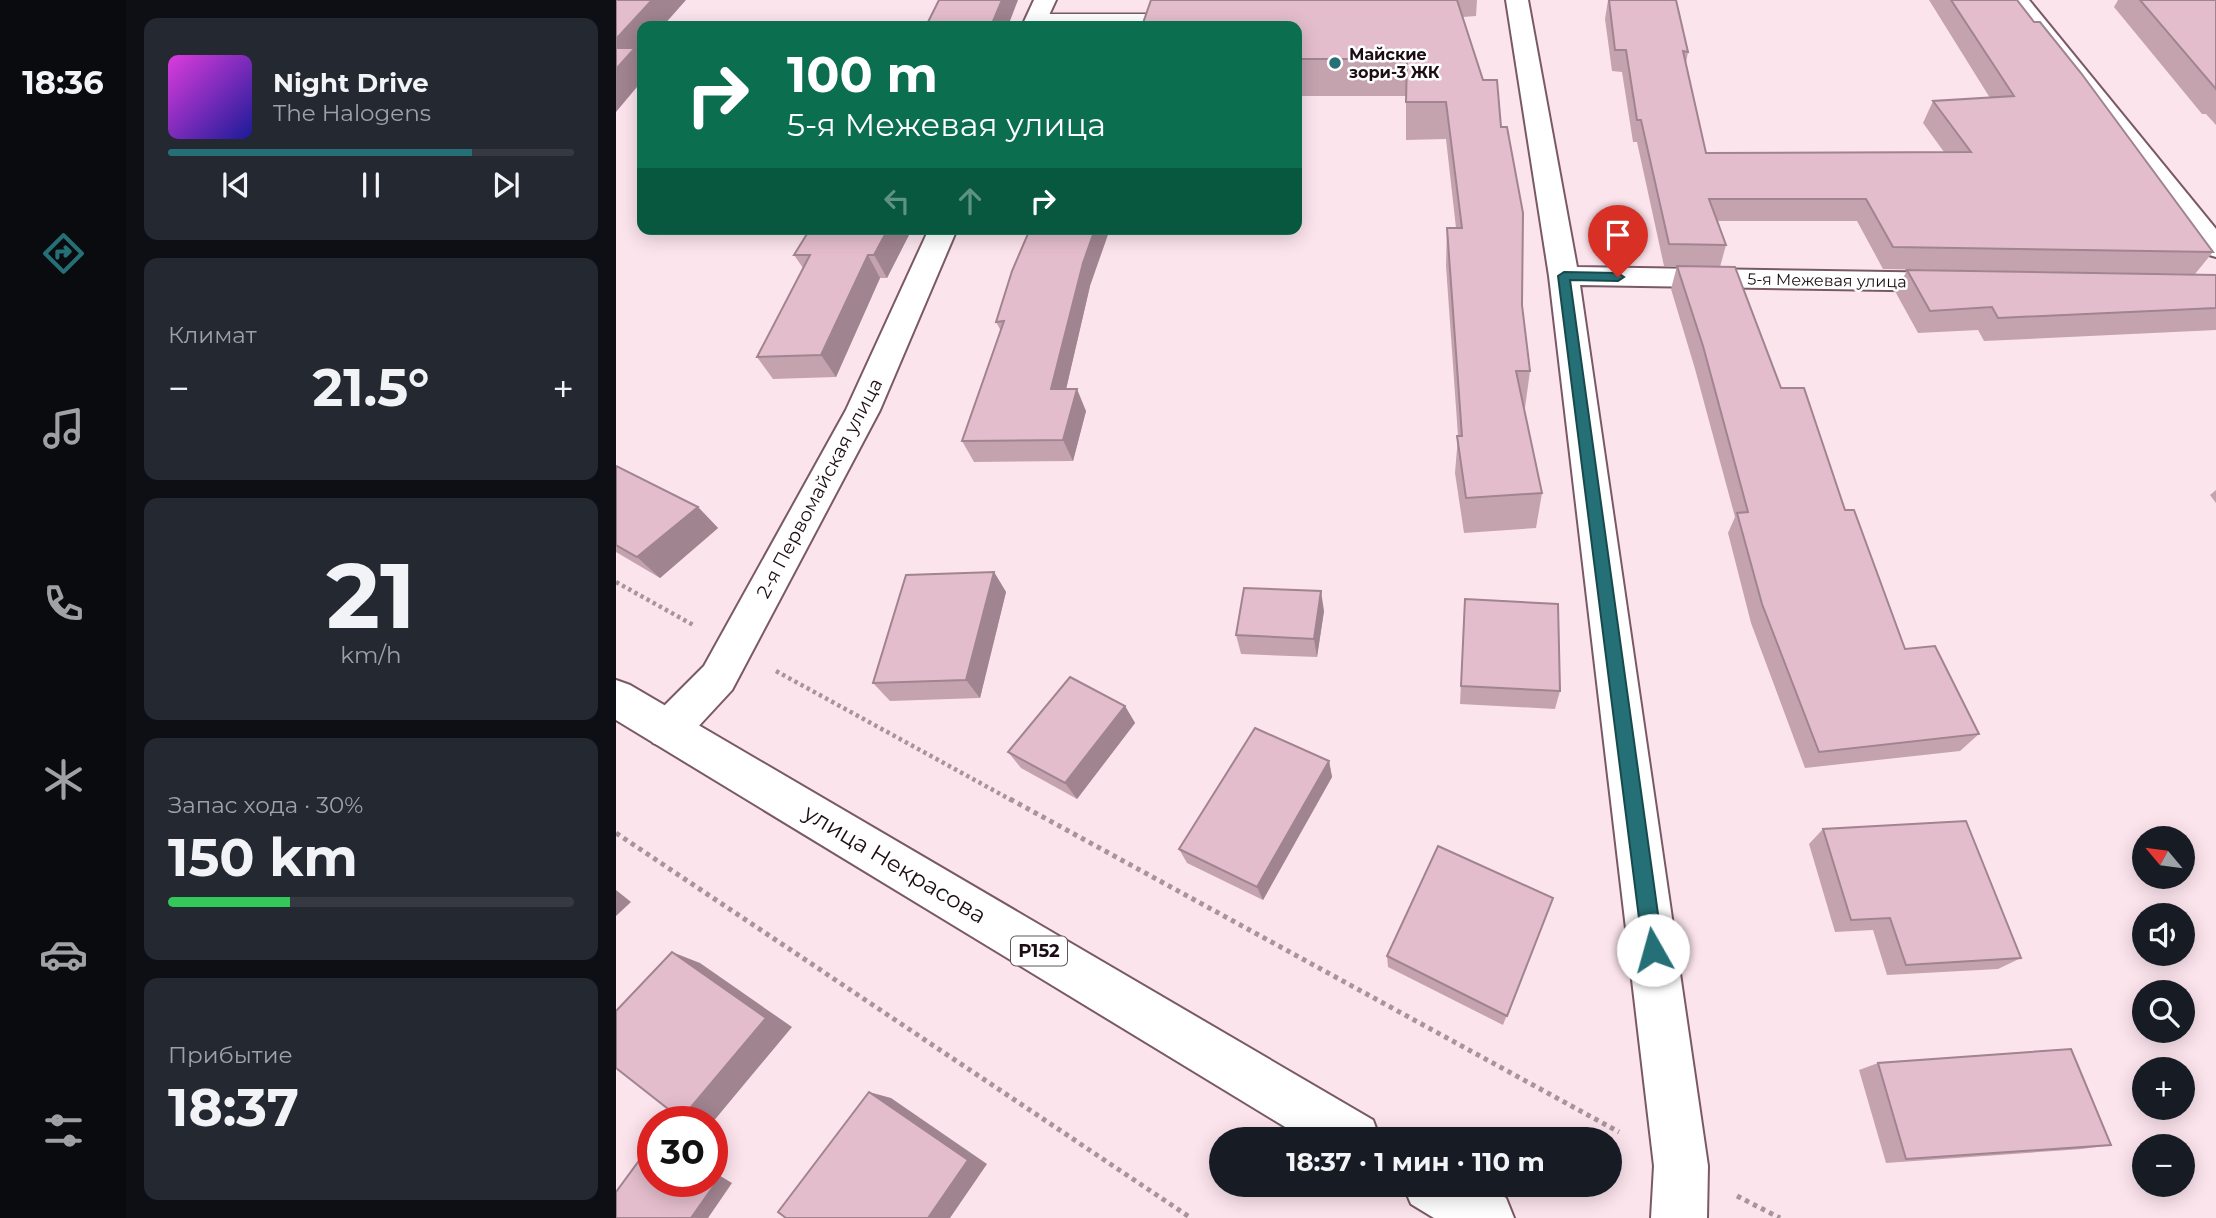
<!DOCTYPE html>
<html lang="ru">
<meta charset="utf-8">
<style>
:root{--surface:#171b24;--page:#242831;--text:#f1f3f6;--muted:#9ea1a6;--line:#363941;--accent:#257076}
body{margin:0;font-family:Montserrat,sans-serif;background:var(--page);color:var(--text);height:100vh;display:flex;flex-direction:column;font-size:26px;white-space:nowrap}
*{box-sizing:border-box;margin:0}
p{font-size:23px;color:var(--muted)}
.icon{flex:none;width:38px;height:38px;fill:none;stroke:currentColor;stroke-width:2;stroke-linecap:round;stroke-linejoin:round}
.map{position:relative;flex:1;overflow:hidden}
.panel{display:flex;flex-direction:column;gap:18px;padding:18px;background:#0d0f14;width:490px}
.panel>*{flex:none}
.top-card{position:absolute;left:21px;top:21px;width:665px;height:214px;border-radius:14px;box-shadow:0 4px 18px #0003;background:#0b6e4f;color:#fff;overflow:hidden}
.needle{width:46px;rotate:299deg}
.fabs{position:absolute;left:1516px;top:826px;display:grid;gap:14px}
.fabs a{display:grid;place-items:center;width:63px;height:63px;border-radius:50%;background:var(--surface);box-shadow:0 4px 18px #0003;font-size:35px}
.speed{position:absolute;left:21px;top:1106px;display:flex;gap:14px;font-size:35px;font-weight:700;text-align:center}
.speed>*{display:grid;place-content:center;width:91px;height:91px;border-radius:50%;background:var(--surface);box-shadow:0 4px 18px #0003;line-height:1}
.speed .limit{border:10px solid #d22;background:#fff;color:#111}
.pin{position:absolute;display:grid;place-items:center;width:60px;height:60px;color:#fff;margin:-72px -30px;border-radius:50% 50% 50% 0;rotate:-45deg;box-shadow:0 0 7px #0007}
.pin .icon{rotate:45deg}
.me{position:absolute;width:77px;margin:-38px;rotate:353deg;stroke-linejoin:round;filter:drop-shadow(0 0 5px #0008)}
.turn{display:flex;align-items:center;gap:24px;height:147px;padding:0 35px;font-size:32px}
.turn .icon{width:91px;height:91px;stroke-width:2.5}
.turn b{display:block;font-size:49px;line-height:60px}
.lanes{display:flex;align-items:center;height:66px;padding:0 35px;background:#0003;justify-content:center;gap:35px;direction:ltr}
.lanes .off{opacity:.35}
.big{font-size:52px;font-weight:700;line-height:1.1}
.panel .tile{flex:1;display:flex;flex-direction:column;justify-content:center;gap:10px;min-width:0;padding:0 24px;border-radius:14px;background:var(--page)}
.panel .dial{align-items:center;gap:0}
.dial b{font-size:91px;line-height:1}
.song{display:flex;align-items:center;gap:21px}
.cover{width:84px;height:84px;border-radius:10px;background:linear-gradient(135deg,hsl(300 70% 55%),hsl(240 70% 35%))}
.played{height:7px;border-radius:4px;background:linear-gradient(90deg,var(--accent) 75%,var(--line) 75%)}
.keys{display:flex;justify-content:space-around;direction:ltr}
.heat{display:flex;justify-content:space-between;align-items:center;font-size:38px;direction:ltr}
.charge{height:10px;border-radius:5px;background:linear-gradient(90deg,#34c759 30%,var(--line) 0)}
.trip{position:absolute;left:593px;top:1127px;width:413px;height:70px;border-radius:35px;background:var(--surface);box-shadow:0 4px 18px #0003;font-weight:700;line-height:70px;text-align:center}
main{display:flex;flex:1;min-height:0}
.dock{display:flex;flex-direction:column;width:126px;justify-content:space-around;align-items:center;background:#090b0e;color:var(--muted)}
.dock .icon{width:49px;height:49px}
.dock .active{color:var(--accent)}
.dock b{font-size:32px;color:var(--text)}
.map>svg:first-child{display:block}
.lines{fill:none;stroke-linecap:round;stroke-linejoin:round}
.service-casing{stroke:#7a5966;stroke-width:3}
.minor-casing{stroke:#7a5966;stroke-width:4}
.primary-casing{stroke:#7a5966;stroke-width:4}
.path-far1{stroke:#a8949c;stroke-width:4.5;stroke-dasharray:3.5 3.5;stroke-linecap:butt}
.path{stroke:#a8949c;stroke-width:5;stroke-dasharray:4.5 4.5;stroke-linecap:butt}
.service{fill:#fff;fill-rule:evenodd}
.minor{fill:#fff;fill-rule:evenodd}
.primary{fill:#fff;fill-rule:evenodd}
.wall{fill:#c4a3af}
.shaded-wall{fill:#a0848f}
.building{fill:#e4bdcc;stroke:#a0848f;stroke-width:2}
.route{fill:#257076;stroke:#18494d;stroke-width:2}
.poi-dot{fill:#257076;stroke:#fff;stroke-width:2.5}
.labels{text-anchor:middle;stroke-width:5;stroke-linejoin:round;paint-order:stroke}
.far-poi-label{font-size:16px;font-weight:bold;fill:#1c0e14;stroke:#fff;text-anchor:start}
.far-street-label{font-size:16px;fill:#1c0e14;stroke:#fff}
.shield{fill:#fff;stroke:#60565a;stroke-width:2}
.shield-label{font-size:18px;font-weight:bold;fill:#1c0e14}
.street-label{font-size:19px;fill:#1c0e14;stroke:#fff}
.near-street-label{font-size:23px;fill:#1c0e14;stroke:#fff}
</style>
<main>
<nav class="dock">
<b>18:36</b>
<svg class="icon active" aria-label="directions" viewBox="0 0 24 24"><path d="M12 3l9 9-9 9-9-9zM9 14v-3h6M13 9l2 2-2 2"/></svg>
<svg class="icon" aria-label="music" viewBox="0 0 24 24"><path d="M9 18V5l10-2v13"/><circle cx="6" cy="18" r="3"/><circle cx="16" cy="16" r="3"/></svg>
<svg class="icon" aria-label="phone" viewBox="0 0 24 24"><path d="M5 4h4l2 5-3 2q2 4 5 5l2-3 5 2v4C11 20 4 13 5 4z"/></svg>
<svg class="icon" aria-label="climate" viewBox="0 0 24 24"><path d="M12 3v18M4 7l16 10M4 17L20 7"/></svg>
<svg class="icon" aria-label="car" viewBox="0 0 24 24"><path d="M5 17H2v-5l4-1 3-4h7l3 4 3 1v5h-3M9 17h6M6 11h13"/><circle cx="7" cy="17" r="2"/><circle cx="17" cy="17" r="2"/></svg>
<svg class="icon" aria-label="filters" viewBox="0 0 24 24"><path d="M4 7h16M4 17h16"/><circle cx="9" cy="7" r="2"/><circle cx="15" cy="17" r="2"/></svg>
</nav>
<section class="panel">
<div class="tile">
<div class="song"><i class="cover"></i><div><b>Night Drive</b><p>The Halogens</p></div></div>
<div class="played"></div>
<div class="keys"><svg class="icon" aria-label="previous" viewBox="0 0 24 24"><path d="M18 5L8 12l10 7zM5 5v14"/></svg><svg class="icon" aria-label="pause" viewBox="0 0 24 24"><path d="M8 5v14M16 5v14"/></svg><svg class="icon" aria-label="next" viewBox="0 0 24 24"><path d="M6 5l10 7-10 7zM19 5v14"/></svg></div>
</div>
<div class="tile"><p>Климат</p>
<div class="heat"><a>−</a><b class="big">21.5°</b><a>+</a></div>
</div>
<div class="tile dial"><b>21</b><p>km/h</p></div>
<div class="tile"><p>Запас хода · 30%</p><b class="big">150 km</b><div class="charge"></div></div>
<div class="tile"><p>Прибытие</p><b class="big">18:37</b></div>
</section>
<div class="map">
<svg width="1600" height="1218" viewBox="0 0 1600 1218">
<rect width="100%" height="100%" fill="#fce4ed"/>
<g class="lines">
<defs>
<path id="service" d="M420 14H535L544 19 535 24 414 23 411 19Z"/>
<g id="minor">
<path d="M418 0H440L428 26H406Z"/>
<path d="M890 0H912L961 267 1337 273 1347 275 1352 282 1347 289 1337 291 964 285 1092 1166 1091 1218H1035L1038 1166 933 276Z"/>
<path d="M1391 0H1413L1600 229V257L1590 254Z"/>
<path d="M313 229H341L264 410 116 690 67 743 52 749 37 743 31 730 37 717 88 666 230 410Z"/>
</g>
<g id="primary">
<path d="M0 680 14 685 757 1120 764 1139H689L0 720Z"/>
<path d="M787 1185H866L890 1198 898 1218H818L795 1204Z"/>
</g>
</defs>
<use href="#service" class="service-casing"/>
<use href="#minor" class="minor-casing"/>
<use href="#primary" class="primary-casing"/>
<g class="path-far1">
<path d="M0 582 79 626"/>
<path d="M160 671 397 801"/>
</g>
<g class="path">
<path d="M394 799 1003 1132"/>
<path d="M0 833 575 1218"/>
<path d="M1121 1196 1164 1218"/>
</g>
<use href="#service" class="service"/>
<use href="#minor" class="minor"/>
<use href="#primary" class="primary"/>
</g>
<g class="wall">
<path d="M535 0H861L860 16 847 17 867 80 885 127 914 371 909 408H908L926 493 920 528 848 533 839 473 842 436 830 266 831 228H840L830 139 790 140V96H681V26Z"/>
<path d="M992 0H1060L1072 52 1070 63 1090 153 1328 152 1307 123 1317 101 1374 98 1313 0H1401L1597 252 1579 274 1267 269 1241 221H1102L1110 245 1104 267 1048 266 1021 142H1017L1006 72 996 71 989 19Z"/>
<path d="M1502 0H1600V125L1590 114H1586L1498 7Z"/>
<path d="M194 229H296L271 278H264L220 377 157 379 141 357 187 268 178 255Z"/>
<path d="M1061 266 1165 388 1229 510 1289 649 1363 734 1344 751 1189 768 1135 623 1112 533 1119 517 1079 369 1055 289Z"/>
<path d="M1291 270 1600 275V330L1368 341 1362 330 1302 333 1280 293Z"/>
<path d="M474 286 450 389 470 411 457 461 358 462 346 441 385 331 380 322Z"/>
<path d="M0 466 82 507 102 528 44 578 0 552Z"/>
<path d="M1600 490V503L1594 495Z"/>
<path d="M378 572 390 592 364 698 274 701 257 683Z"/>
<path d="M849 599 944 691 939 709 844 704Z"/>
<path d="M708 611 701 657 625 654 620 635Z"/>
<path d="M509 706 519 723 461 799 405 768 392 752Z"/>
<path d="M713 761 716 777 647 900 571 863 563 849Z"/>
<path d="M1207 829 1405 958 1382 969 1271 975 1257 930 1219 932 1193 844Z"/>
<path d="M937 898 887 1025 772 967 771 956Z"/>
<path d="M1262 1063 1495 1145 1466 1149 1270 1163 1243 1070Z"/>
</g>
<g class="shaded-wall">
<path d="M36 0H70L47 26H26V50L23 54 26 59V81L0 112V39Z"/>
<path d="M386 0H402L392 26H375Z"/>
<path d="M272 229H296L271 278 258 255Z"/>
<path d="M479 229H494L474 286 445 411 435 389 467 263Z"/>
<path d="M252 255 264 278 220 377 205 355Z"/>
<path d="M461 389 470 411 457 461 447 440Z"/>
<path d="M82 507 102 528 44 578 21 557Z"/>
<path d="M378 572 390 592 364 698 350 680Z"/>
<path d="M705 591 708 611 701 657 698 639Z"/>
<path d="M509 706 519 723 461 799 449 783Z"/>
<path d="M713 761 716 777 647 900 641 887Z"/>
<path d="M0 890 15 902 0 916Z"/>
<path d="M56 952 84 963 176 1027 96 1123V1122H82L65 1119Z"/>
<path d="M253 1092 275 1098 371 1164 334 1218H312Z"/>
<path d="M96 1171 116 1183 92 1218H75L96 1179Z"/>
</g>
<g class="building">
<path d="M0 0H36L0 39Z"/>
<path d="M323 0H386L375 26H310Z"/>
<path d="M535 0H841L867 80H881L885 127H891L907 213 906 305 914 371H900L926 493 850 498 841 436H846L831 228H846L830 102H790L791 59H681V26H526Z"/>
<path d="M993 0H1060L1072 52 1067 51 1090 153 1355 152 1317 101 1398 96 1335 0H1401L1418 22H1424L1465 73 1597 252 1277 247 1250 199H1093L1110 245 1053 244 1025 120H1021L1010 50H999Z"/>
<path d="M1524 0H1600V89Z"/>
<path d="M0 48H19L0 69Z"/>
<path d="M194 229H272L258 255H252L205 355 141 357 194 255H178Z"/>
<path d="M414 229H479L467 263 435 389H461L447 440 346 441 388 321 380 322 396 271Z"/>
<path d="M1061 266 1119 267 1165 388H1188L1229 510H1238L1289 649 1319 646 1363 734 1203 752 1146 604 1121 513 1132 512 1087 346Z"/>
<path d="M1291 270 1600 275V308L1382 318 1376 307 1314 311Z"/>
<path d="M0 466 82 507 21 557 0 545Z"/>
<path d="M378 572 350 680 257 683 290 575Z"/>
<path d="M628 588 705 591 698 639 620 635Z"/>
<path d="M849 599 942 604 944 691 845 686Z"/>
<path d="M454 677 509 706 449 783 392 752Z"/>
<path d="M639 728 713 761 641 887 563 849Z"/>
<path d="M1350 821 1405 958 1290 965 1274 918 1235 920 1207 829Z"/>
<path d="M822 846 937 898 891 1016 771 956Z"/>
<path d="M56 952 150 1018 65 1119 0 1068V1011Z"/>
<path d="M1455 1049 1495 1145 1290 1159 1262 1063Z"/>
<path d="M253 1092 352 1160 312 1218H170L162 1212Z"/>
<path d="M36 1143 37 1181H96V1179L101 1181 75 1218H0V1192Z"/>
</g>
<path class="route" d="M948 272 1002 273 1008 277 1002 281 954 280 1047 950 1044 957 1037 960 1030 957 1027 950 942 276Z"/>
<circle class="poi-dot" cx="719" cy="63" r="7"/>
<g class="labels">
<g class="far-poi-label">
<text x="733" y="60">Майские<tspan x="733" dy="18">зори-3 ЖК</tspan></text>
</g>
<g class="far-street-label">
<text transform="translate(1211 280) rotate(1)" y="6">5-я Межевая улица</text>
</g>
<rect class="shield" x="395" y="936.5" width="56" height="29" rx="5"/>
<g class="shield-label">
<text x="423" y="957">Р152</text>
</g>
<g class="street-label">
<text transform="translate(203 488) rotate(-62)" y="7">2-я Первомайская улица</text>
</g>
<g class="near-street-label">
<text transform="translate(279 864) rotate(31)" y="8">улица Некрасова</text>
</g>
</g>
</svg>
<div class="fabs">
<a><svg class="needle" viewBox="-14 -14 28 28"><path d="M0-13l5 13h-10z" fill="#e53935"/><path d="M0 13l5-13h-10z" fill="#9ea1a6"/></svg></a>
<a><svg class="icon" aria-label="sound" viewBox="0 0 24 24"><path d="M4 9h4l5-4v14l-5-4H4zM17 9q2 3 0 6"/></svg></a>
<a><svg class="icon" aria-label="search" viewBox="0 0 24 24"><circle cx="10" cy="10" r="6"/><path d="M15 15l6 6"/></svg></a>
<a>+</a>
<a>−</a>
</div>
<div class="speed"><div class="limit">30</div></div>
<div class="pin" style="left:1002px;top:277px;background:#d93025"><svg class="icon" aria-label="arrive" viewBox="0 0 24 24"><path d="M6 21V4h12l-3 4 3 4H6"/></svg></div>
<svg class="me" style="left:1037px;top:950px" viewBox="-20 -20 40 40"><circle r="19" fill="#fff"/><path d="M0-13L10 11 0 6-10 11z" fill="#257076"/></svg>
<div class="trip">18:37 · 1 мин · 110 m</div>
<div class="top-card">
<div class="turn"><svg class="icon" aria-label="right" viewBox="0 0 24 24"><path d="M7 20v-9h11M14 6l5 5-5 5"/></svg><div><b>100 m</b>5-я Межевая улица</div></div>
<div class="lanes"><svg class="icon off" aria-label="left" viewBox="0 0 24 24"><path d="M17 20v-9H6M10 6l-5 5 5 5"/></svg><svg class="icon off" aria-label="ahead" viewBox="0 0 24 24"><path d="M12 20V5M6 11l6-6 6 6"/></svg><svg class="icon" aria-label="right" viewBox="0 0 24 24"><path d="M7 20v-9h11M14 6l5 5-5 5"/></svg></div>
</div>
</div>
</main>
